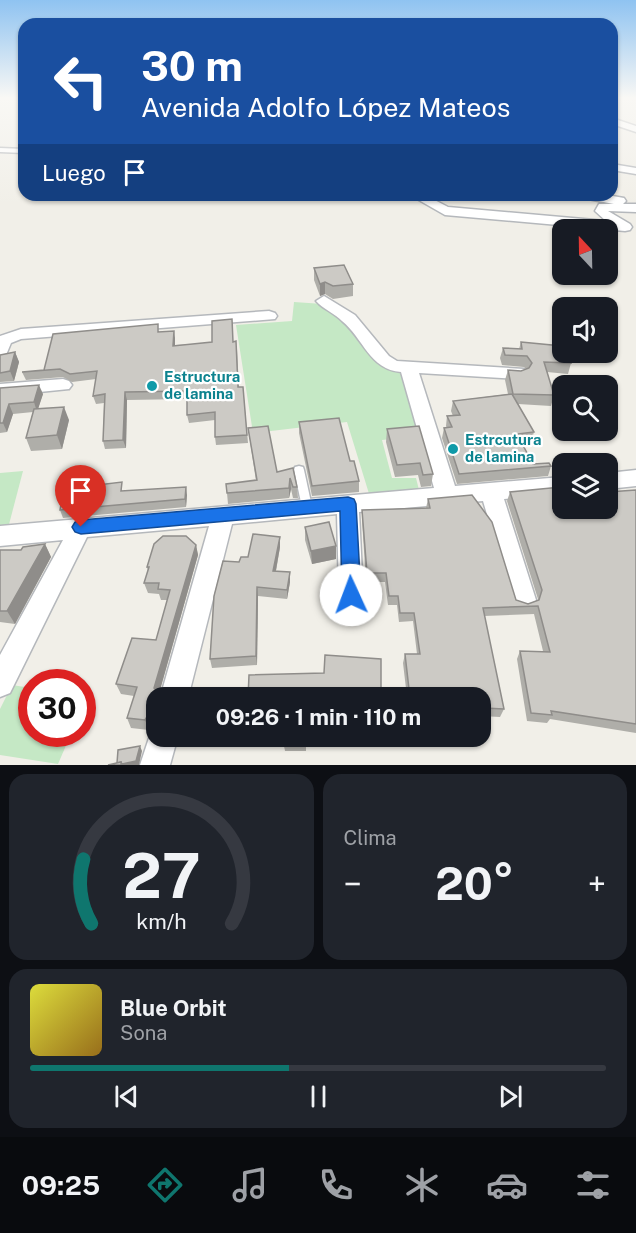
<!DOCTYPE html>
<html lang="es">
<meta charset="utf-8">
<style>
:root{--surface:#171b24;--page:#20242c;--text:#f1f3f6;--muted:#9ea1a6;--line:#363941;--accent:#0f766e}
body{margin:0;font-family:"Public Sans",sans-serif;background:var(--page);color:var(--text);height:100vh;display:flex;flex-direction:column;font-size:22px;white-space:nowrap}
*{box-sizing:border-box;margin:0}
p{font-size:20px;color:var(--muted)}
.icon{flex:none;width:33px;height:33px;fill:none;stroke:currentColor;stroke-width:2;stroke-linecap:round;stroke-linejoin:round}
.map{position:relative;height:765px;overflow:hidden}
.details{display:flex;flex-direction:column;gap:9px;padding:9px;background:#0d0f14;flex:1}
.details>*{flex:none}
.banner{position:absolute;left:18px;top:18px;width:600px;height:183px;border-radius:18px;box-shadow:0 2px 4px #0004;background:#1a4fa0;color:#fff;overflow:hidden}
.needle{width:39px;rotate:338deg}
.fabs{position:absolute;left:552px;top:219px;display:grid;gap:12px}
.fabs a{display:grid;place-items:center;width:66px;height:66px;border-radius:12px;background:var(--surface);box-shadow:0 2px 4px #0004;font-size:30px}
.speed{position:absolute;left:18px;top:669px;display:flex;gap:12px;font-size:30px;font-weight:700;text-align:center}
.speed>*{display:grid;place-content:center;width:78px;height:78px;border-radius:50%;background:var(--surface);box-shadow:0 2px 4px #0004;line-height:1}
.speed .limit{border:9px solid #d22;background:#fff;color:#111}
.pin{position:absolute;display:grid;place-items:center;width:51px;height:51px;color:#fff;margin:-62px -26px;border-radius:50% 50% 50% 0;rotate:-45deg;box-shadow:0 0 6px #0007}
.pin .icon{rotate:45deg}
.me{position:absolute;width:66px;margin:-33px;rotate:358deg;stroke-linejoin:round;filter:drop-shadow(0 0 4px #0008)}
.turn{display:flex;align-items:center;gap:21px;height:126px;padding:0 24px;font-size:27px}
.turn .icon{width:78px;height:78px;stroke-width:2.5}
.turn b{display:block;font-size:42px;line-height:51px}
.then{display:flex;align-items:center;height:57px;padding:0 24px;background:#0003;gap:12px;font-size:22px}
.big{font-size:45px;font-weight:700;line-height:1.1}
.details .tile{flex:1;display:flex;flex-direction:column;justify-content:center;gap:9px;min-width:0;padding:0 21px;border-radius:18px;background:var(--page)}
.details .dial{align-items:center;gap:0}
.dial svg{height:156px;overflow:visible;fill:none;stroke:var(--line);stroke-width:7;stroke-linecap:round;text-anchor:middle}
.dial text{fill:var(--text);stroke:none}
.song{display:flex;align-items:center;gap:18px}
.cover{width:72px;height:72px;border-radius:9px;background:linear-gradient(135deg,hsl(60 70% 55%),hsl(40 70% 35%))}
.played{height:6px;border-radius:3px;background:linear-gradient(90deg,var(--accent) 45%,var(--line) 45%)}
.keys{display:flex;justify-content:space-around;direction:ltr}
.heat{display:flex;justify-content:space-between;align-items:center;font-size:33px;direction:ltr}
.details .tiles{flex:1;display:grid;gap:9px;grid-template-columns:1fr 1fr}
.tile:last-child{grid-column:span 2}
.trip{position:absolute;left:146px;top:687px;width:345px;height:60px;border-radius:18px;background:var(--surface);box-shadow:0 2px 4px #0004;font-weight:700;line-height:60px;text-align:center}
.tab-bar{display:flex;height:96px;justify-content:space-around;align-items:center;background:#090b0e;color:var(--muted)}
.tab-bar .icon{width:42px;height:42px}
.tab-bar .current{color:var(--accent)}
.tab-bar b{font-size:27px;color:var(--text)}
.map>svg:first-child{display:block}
.green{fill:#c5e8c5}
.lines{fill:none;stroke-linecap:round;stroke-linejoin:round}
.service-casing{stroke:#b5b8bc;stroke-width:3}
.minor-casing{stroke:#b5b8bc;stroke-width:3}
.service{fill:#fff;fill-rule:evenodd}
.minor{fill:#fff;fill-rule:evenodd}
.wall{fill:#afaea9}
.shaded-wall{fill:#8f8d8a}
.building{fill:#cccac5;stroke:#8f8d8a;stroke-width:1.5}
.route{fill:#1a73e8;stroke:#114b97;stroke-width:1.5}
.culture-dot{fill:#0f9aa8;stroke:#fff;stroke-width:2}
.labels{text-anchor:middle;stroke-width:4.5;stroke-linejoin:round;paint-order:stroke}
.culture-label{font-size:15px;font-weight:bold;fill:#0d838f;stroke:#fff;text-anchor:start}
</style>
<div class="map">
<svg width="636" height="765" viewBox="0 0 636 765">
<rect width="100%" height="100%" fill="#f1efe8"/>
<g class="green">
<path d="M294 302 323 304 406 370 419 436 382 440 392 478H416L420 494 370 497 347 422 253 433 236 325 292 321Z"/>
<path d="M23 471 7 532H0V473Z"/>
<path d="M12 685 31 688 32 734H71L58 764 0 755V709Z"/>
</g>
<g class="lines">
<defs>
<g id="service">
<path d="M0 148 24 149V153L0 152Z"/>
<path d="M299 466 303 467 304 470 312 507 311 510 307 511 303 510 302 507 294 470 295 467Z"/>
</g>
<g id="minor">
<path d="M612 118 636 126V132L612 124Z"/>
<path d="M612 164 636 168V174L612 170Z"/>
<path d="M410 195H425L448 207 606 221 595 211 599 204H614L583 198 581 195H607L624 198 626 201 623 204H636V212L608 211 630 224 632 227 630 230 625 231 445 215Z"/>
<path d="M324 296 355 315 389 356 397 361 524 369 527 373 524 377 518 379 419 373 455 486 562 477V493L504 499 536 600 533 608 524 611 515 608 483 501 359 512 363 595 360 603 351 606 342 603 339 595 337 514 232 524 188 698H160L209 526 87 537 10 693 0 697V655L63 540 0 546V526L434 488 401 372C370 370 363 338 342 321 335 314 326 310 319 304L316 301Z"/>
<path d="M269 311 275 313 277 316 275 319 21 339 11 343 6 355 0 356V336L21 329Z"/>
<path d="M63 379 69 381 72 385 69 389 0 396V384Z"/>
<path d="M636 470V486L608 489V473Z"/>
<path d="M156 724V736H178L170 765H140L153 726Z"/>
</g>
</defs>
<use href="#service" class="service-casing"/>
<use href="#minor" class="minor-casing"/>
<use href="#service" class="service"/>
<use href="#minor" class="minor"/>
</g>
<g class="wall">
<path d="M314 268 353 284V296L333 299 325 294 320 296 314 280Z"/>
<path d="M160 332 175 338V345L234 342 237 349 239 387H243L248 443 216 445 215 437V420L189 423 187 415V399L127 400 126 448 105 449 103 441 104 403 96 404 93 396 96 379 72 382 63 377 26 380 22 372 44 370Z"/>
<path d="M521 342 571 363 568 374 547 372 554 395 551 406 518 404 534 432 531 442 522 443 533 464 551 466 548 476 457 484 442 438 444 428H447L446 426 447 416H453L451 411 453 401 508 394 505 380 508 370 521 371 526 369 524 367 502 365 500 358 503 348 519 349Z"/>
<path d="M15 352 19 362 14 381 0 382V355Z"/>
<path d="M0 388 43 394 38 409 69 420 62 449 31 451 26 438 33 412 13 414 7 432 0 433Z"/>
<path d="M299 422 350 461 359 481V492L312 496 299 433Z"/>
<path d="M248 428 277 472 293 468 297 487 298 498H293L291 489 289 498 228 504 227 493 256 481Z"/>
<path d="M387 429 433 474 431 486 421 487 418 475 395 477 386 442Z"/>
<path d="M636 490V733L550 719 547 723 527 721 517 659 520 651H543L534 614 484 616 504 709 500 717 481 716 480 698 407 697 403 663 405 654H417L413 621 399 622 397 605H388L385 582H366L362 520V510L426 508 428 499 516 600 528 604 538 600V599L507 501 510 492 562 508Z"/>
<path d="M125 491 187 495 186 507 63 518 60 510Z"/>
<path d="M305 527 336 559 312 564 305 540Z"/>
<path d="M45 544 51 557 15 624 0 622V550H21Z"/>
<path d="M196 545 198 555 160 690 156 698V723L152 724 149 730 131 728 127 718 134 696 121 694 116 684 156 640 168 600H161L159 594 148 593 144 583 148 571 147 567Z"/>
<path d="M280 547 276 571 290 572V582L287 599 258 596 257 665 212 668 210 659 239 562 248 557Z"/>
<path d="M381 659V698H248Z"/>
<path d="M306 736V751H285L284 746Z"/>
</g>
<g class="shaded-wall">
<path d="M325 282V294L320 296V284Z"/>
<path d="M174 331 175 338V353L173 346Z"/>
<path d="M15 352 19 362 14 381 10 371Z"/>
<path d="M39 385 43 394 37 412 34 402Z"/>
<path d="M125 392 127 400 126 448 123 440Z"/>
<path d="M9 404 13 414 7 432 3 423Z"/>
<path d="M64 407 69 420 62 449 57 435Z"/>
<path d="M290 478 291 489 289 498V488Z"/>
<path d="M186 487 187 495 186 507 185 499Z"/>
<path d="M280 537V547L274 581 273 571Z"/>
<path d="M45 544 51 557 15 624 7 611Z"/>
<path d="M196 545 198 555 158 697 154 688Z"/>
<path d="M336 546V559L312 564 311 551Z"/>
<path d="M290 572V582L287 599V590Z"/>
<path d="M257 587 258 596 257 665 256 656Z"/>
<path d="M163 690 165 698H161Z"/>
<path d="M153 712 156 714V723L152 724 149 730 145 720 148 715Z"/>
<path d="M140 746 142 751 139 765H119L121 762Z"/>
</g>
<g class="building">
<path d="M344 265 353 284 333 286 325 282 320 284 314 268Z"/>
<path d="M232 319 233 342 236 341 238 387H243L247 435 215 437V412L187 415V391L125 392 123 440 103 441 105 394 93 396 97 371 70 374 60 369 22 372 44 370 53 334 158 324V332L174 331 173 346 212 342V321Z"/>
<path d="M521 342 562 346V352H567L571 363 544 362 554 395 513 394 508 370 521 371 529 368 532 363 527 356 505 355 503 348 522 349Z"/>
<path d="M15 352 10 371 0 373V355Z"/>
<path d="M39 385 34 402 9 404 3 423H0V388Z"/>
<path d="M512 394 534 432 517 434 533 464 549 463 551 466 459 474 444 428 452 427 447 416 460 415 453 401Z"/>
<path d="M64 407 57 435 26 438 34 409Z"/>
<path d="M339 418 350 461H354L359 481 312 486 299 422Z"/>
<path d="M268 426 277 472 293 468 297 487H293L290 478 289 488 227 493 226 484 257 480 248 428Z"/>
<path d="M419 426 433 474 423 475 420 463 397 465 387 429Z"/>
<path d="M122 482 121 491 186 487 185 499 60 510 64 489Z"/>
<path d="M561 487 562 490V508H608V492L636 490V724L551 711 552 715 531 713 520 651 550 652 538 606 483 608 504 709 484 708 482 700H480V698H432L430 689H409L405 654H420L414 613H400L398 596H389L386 573H367L362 510 430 508 428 499 472 495 492 522 516 600 528 604 539 600 542 590 510 492Z"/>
<path d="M329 522 336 546 311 551 305 527Z"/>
<path d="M253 534 280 537 273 571 290 572 287 590 257 587 256 656 210 659 214 596 223 561 239 562 241 557H248Z"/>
<path d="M163 536H186L196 545 154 688 156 690H163L161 698H156V714L154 719 153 712 148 715 145 720 127 718 137 687 116 684 132 638 156 640 170 590 158 589 159 583H144L149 567H147L154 544Z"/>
<path d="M45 544 7 611H0V550H21L23 547Z"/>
<path d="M325 655 381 659V696L316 692V698H248L249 675 324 673Z"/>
<path d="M284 736H306V745L284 746Z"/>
<path d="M140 746 136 761 122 764 121 762 117 763 118 750Z"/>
<path d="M121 762V765H108Z"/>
</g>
<linearGradient id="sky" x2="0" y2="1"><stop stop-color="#8fc3f1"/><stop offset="0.48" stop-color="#f9f8f5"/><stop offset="1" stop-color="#f9f8f5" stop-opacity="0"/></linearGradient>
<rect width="636" height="204" fill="url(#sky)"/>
<path class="route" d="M348 497 354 499 356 504 361 595 358 601 351 603 345 601 342 595 340 511 81 534 75 532 72 527 75 522 81 520Z"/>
<g class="culture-dot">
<circle cx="152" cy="386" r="6"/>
<circle cx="453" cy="449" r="6"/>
</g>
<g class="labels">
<g class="culture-label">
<text x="164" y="382">Estructura<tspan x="164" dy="17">de lamina</tspan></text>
<text x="465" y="445">Estrcutura<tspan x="465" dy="17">de lamina</tspan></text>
</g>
</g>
</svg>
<div class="fabs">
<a><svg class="needle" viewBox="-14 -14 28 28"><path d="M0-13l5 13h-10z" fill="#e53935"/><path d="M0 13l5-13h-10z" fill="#9ea1a6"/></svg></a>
<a><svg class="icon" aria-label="sound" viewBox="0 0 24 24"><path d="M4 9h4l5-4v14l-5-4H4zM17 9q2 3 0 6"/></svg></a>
<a><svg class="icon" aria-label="search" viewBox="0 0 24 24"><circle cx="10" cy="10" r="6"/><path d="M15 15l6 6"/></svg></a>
<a><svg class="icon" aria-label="layers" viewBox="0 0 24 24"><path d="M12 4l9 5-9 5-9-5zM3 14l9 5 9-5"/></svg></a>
</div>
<div class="speed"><div class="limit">30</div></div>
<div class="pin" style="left:81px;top:527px;background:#d93025"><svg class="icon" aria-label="arrive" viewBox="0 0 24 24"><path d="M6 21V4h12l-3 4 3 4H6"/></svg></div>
<svg class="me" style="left:351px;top:595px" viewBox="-20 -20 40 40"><circle r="19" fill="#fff"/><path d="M0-13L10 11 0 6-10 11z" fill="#1a73e8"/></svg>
<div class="trip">09:26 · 1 min · 110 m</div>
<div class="banner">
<div class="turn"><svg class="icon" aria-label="left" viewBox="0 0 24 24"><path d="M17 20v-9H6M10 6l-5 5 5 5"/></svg><div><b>30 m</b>Avenida Adolfo López Mateos</div></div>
<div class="then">Luego<svg class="icon" aria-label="arrive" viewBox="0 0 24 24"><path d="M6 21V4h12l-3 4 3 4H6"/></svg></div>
</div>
</div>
<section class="details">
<div class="tiles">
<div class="tile dial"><svg viewBox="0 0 100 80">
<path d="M14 69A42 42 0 1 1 86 69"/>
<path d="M14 69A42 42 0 0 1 10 36" stroke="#0f766e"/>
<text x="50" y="56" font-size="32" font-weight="700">27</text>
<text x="50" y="72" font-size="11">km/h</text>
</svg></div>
<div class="tile"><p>Clima</p>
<div class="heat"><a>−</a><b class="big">20°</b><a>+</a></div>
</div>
<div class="tile">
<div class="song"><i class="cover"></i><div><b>Blue Orbit</b><p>Sona</p></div></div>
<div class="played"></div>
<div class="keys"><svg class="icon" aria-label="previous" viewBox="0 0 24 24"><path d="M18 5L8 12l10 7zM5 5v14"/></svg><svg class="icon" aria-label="pause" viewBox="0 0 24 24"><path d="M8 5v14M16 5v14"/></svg><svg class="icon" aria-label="next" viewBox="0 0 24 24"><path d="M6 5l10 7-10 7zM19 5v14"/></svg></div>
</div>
</div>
</section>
<nav class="tab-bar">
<b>09:25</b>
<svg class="icon current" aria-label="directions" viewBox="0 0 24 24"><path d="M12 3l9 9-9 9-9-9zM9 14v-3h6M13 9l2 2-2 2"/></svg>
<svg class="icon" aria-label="music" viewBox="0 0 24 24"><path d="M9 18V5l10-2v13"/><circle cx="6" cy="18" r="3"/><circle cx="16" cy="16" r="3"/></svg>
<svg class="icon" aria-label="phone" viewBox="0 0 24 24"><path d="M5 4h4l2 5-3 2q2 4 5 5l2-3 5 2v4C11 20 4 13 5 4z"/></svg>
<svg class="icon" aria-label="climate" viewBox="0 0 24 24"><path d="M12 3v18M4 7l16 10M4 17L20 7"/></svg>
<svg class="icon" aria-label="car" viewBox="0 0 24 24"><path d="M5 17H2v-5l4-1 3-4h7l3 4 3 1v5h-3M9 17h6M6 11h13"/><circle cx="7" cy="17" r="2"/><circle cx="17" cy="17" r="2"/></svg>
<svg class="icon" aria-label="filters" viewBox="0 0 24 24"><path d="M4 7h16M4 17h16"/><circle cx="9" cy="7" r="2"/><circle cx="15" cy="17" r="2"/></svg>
</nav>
